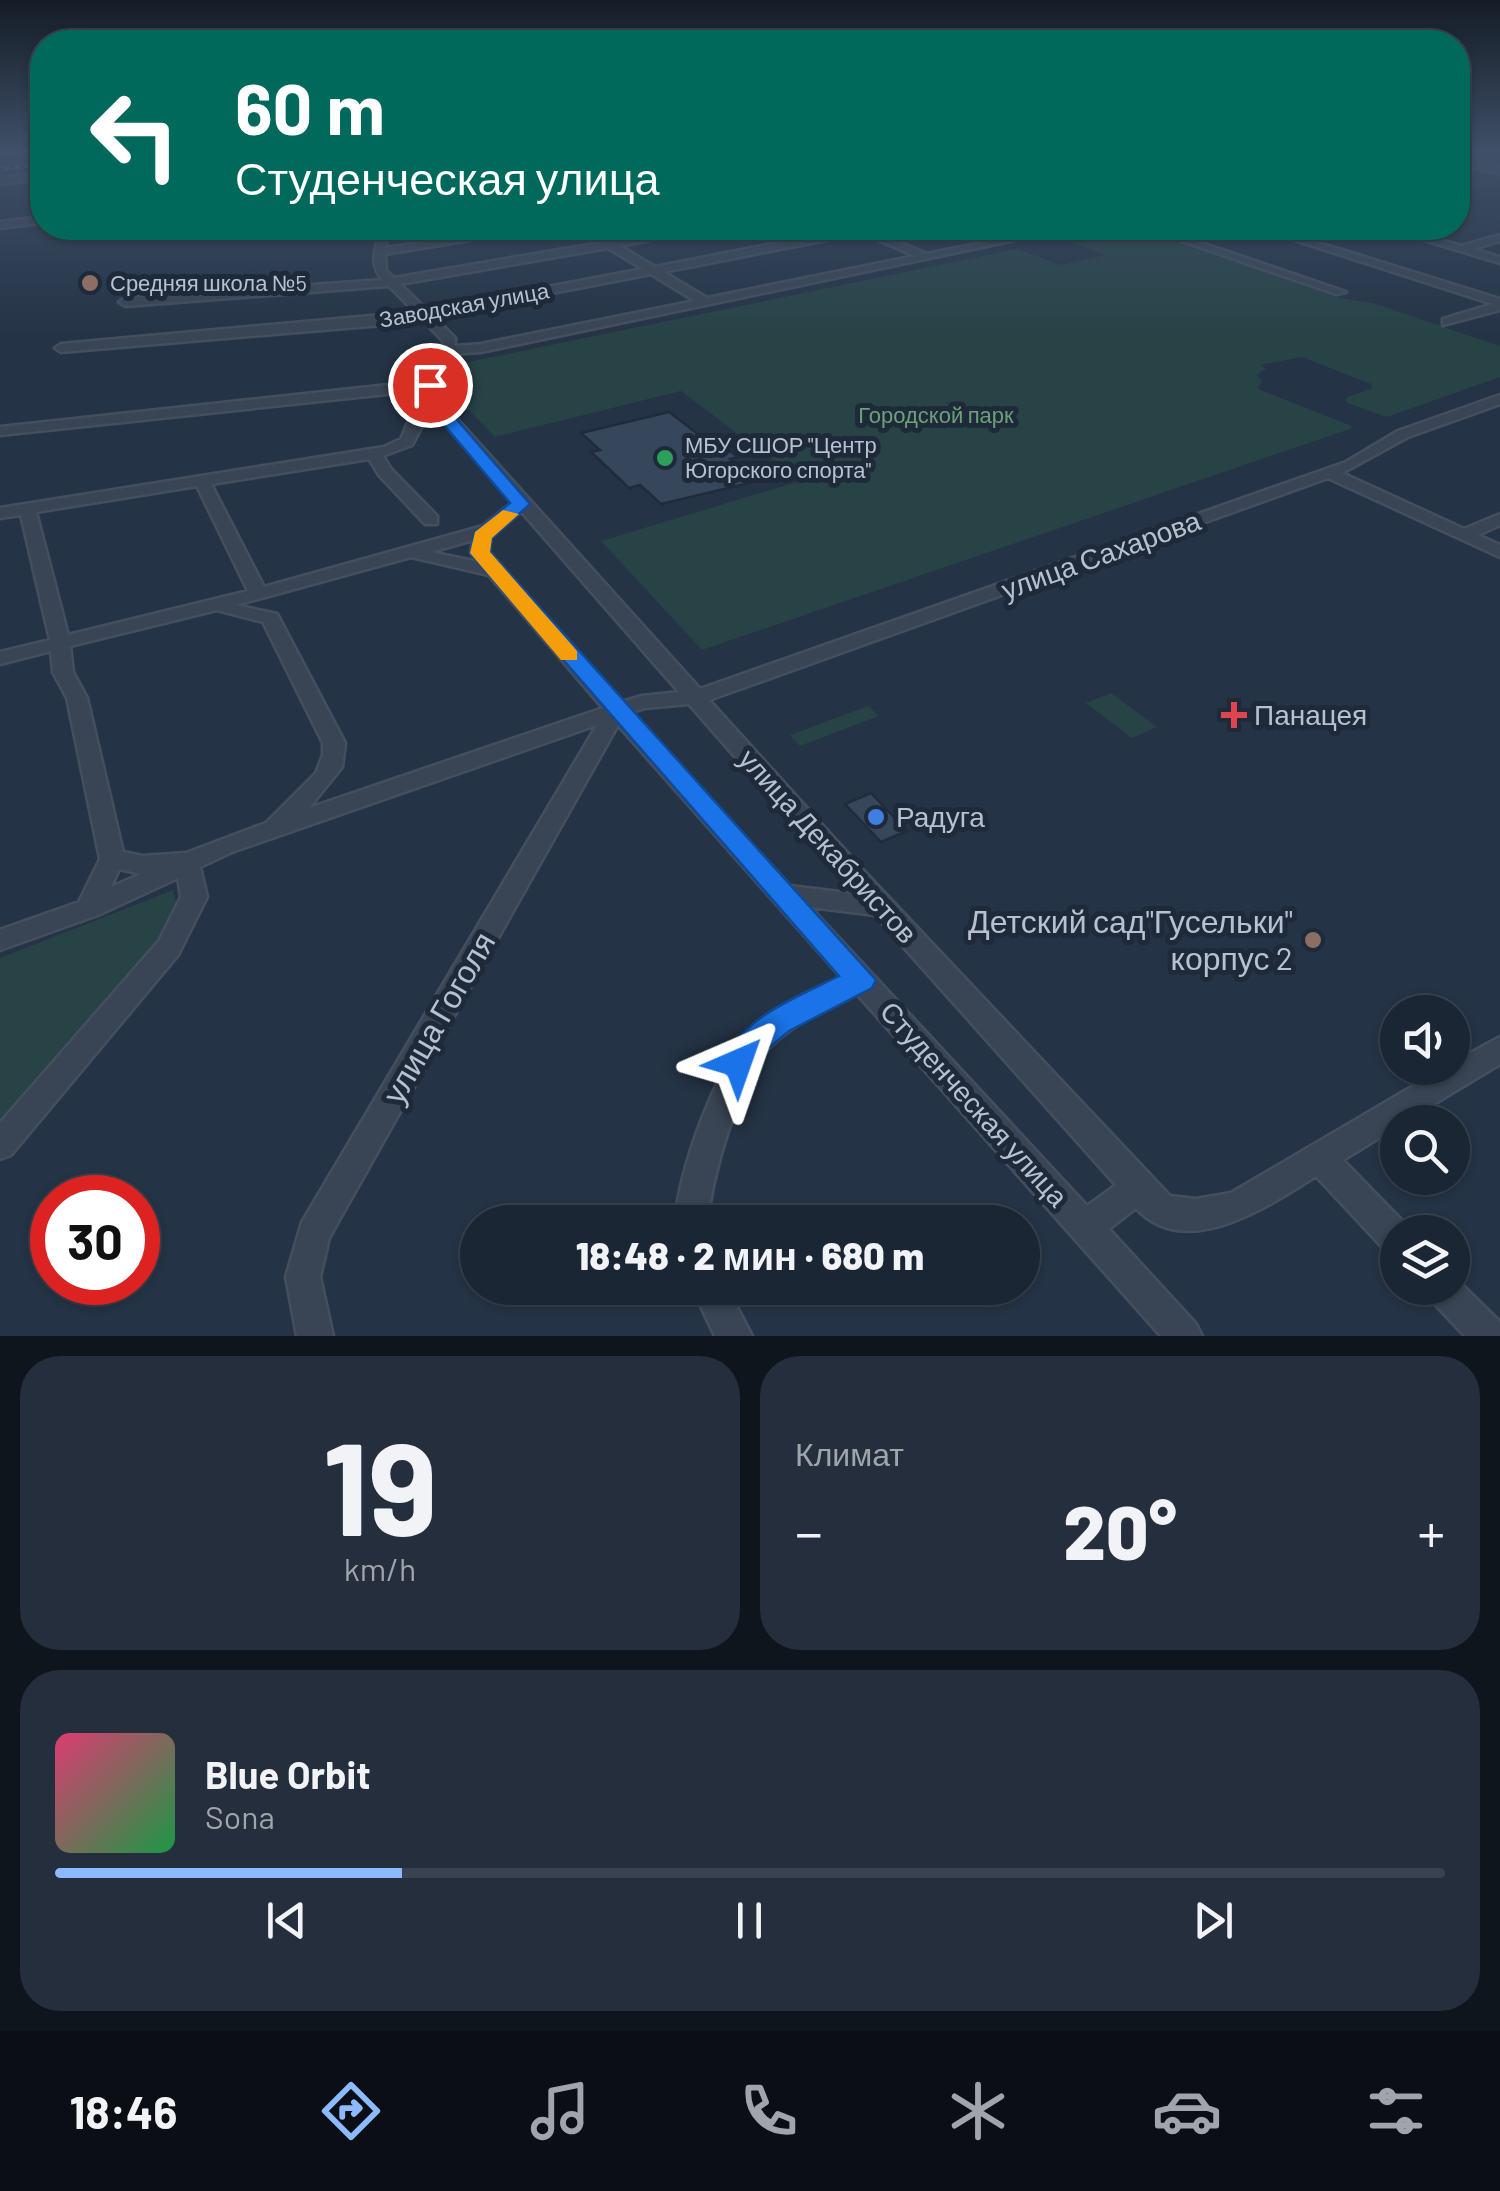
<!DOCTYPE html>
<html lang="ru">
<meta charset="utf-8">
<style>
:root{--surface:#1b2634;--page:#242e3c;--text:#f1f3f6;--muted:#a0a5ac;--line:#39434f;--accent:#8bbaff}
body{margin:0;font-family:Barlow,sans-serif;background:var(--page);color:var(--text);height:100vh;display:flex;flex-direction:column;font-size:38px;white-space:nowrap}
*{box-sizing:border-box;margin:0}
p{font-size:32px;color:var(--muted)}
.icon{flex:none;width:55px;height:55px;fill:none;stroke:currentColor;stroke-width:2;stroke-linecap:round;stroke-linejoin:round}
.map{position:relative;height:1336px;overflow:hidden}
.details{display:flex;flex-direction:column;gap:20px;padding:20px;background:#0f151d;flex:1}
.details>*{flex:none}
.guide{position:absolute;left:30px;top:30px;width:1440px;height:210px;border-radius:40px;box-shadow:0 2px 8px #0004,0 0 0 2px var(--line);background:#00695c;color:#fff;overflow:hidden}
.controls{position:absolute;left:1380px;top:995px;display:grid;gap:20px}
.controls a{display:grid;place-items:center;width:90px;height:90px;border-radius:50%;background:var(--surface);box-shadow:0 2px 8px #0004,0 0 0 2px var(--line);font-size:50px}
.speed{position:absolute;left:30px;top:1175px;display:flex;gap:20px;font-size:50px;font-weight:700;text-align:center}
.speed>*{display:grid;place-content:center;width:130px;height:130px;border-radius:50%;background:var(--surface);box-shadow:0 2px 8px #0004,0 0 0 2px var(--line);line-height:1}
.speed .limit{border:15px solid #d22;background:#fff;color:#111}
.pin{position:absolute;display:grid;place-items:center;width:85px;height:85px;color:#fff;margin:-42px;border:5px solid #fff;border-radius:50%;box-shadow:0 2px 10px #0007}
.me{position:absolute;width:110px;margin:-55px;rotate:43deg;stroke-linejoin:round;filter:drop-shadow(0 0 8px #0008)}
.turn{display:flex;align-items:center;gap:35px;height:210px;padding:0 40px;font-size:45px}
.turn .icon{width:130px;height:130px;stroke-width:2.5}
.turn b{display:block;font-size:70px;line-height:85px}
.big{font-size:75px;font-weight:800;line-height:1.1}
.details .card{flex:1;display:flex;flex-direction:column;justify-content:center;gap:15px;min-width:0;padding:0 35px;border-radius:40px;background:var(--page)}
.details .dial{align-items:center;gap:0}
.dial b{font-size:130px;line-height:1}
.song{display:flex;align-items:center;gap:30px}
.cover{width:120px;height:120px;border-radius:15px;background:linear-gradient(135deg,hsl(340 70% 55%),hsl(140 70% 35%))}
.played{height:10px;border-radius:5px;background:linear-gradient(90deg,var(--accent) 25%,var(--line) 25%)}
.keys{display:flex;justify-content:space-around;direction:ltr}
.heat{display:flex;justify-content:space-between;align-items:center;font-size:55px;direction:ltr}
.details .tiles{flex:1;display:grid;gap:20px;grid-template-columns:1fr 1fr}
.card:last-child{grid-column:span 2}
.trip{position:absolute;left:460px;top:1205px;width:580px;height:100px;border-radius:50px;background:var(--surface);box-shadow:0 2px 8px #0004,0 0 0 2px var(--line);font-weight:800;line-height:100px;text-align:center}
.tab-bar{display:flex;height:160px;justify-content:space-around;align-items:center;background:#0b0f15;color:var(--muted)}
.tab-bar .icon{width:70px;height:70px}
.tab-bar .active{color:var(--accent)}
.tab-bar b{font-size:45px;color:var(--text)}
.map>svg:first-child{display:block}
.green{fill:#274346}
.building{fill:#36475c;stroke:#202c3c;stroke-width:2.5}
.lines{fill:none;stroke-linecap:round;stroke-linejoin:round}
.minor-casing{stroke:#434e5e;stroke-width:5}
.major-casing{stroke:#434e5e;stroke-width:5}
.minor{fill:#394554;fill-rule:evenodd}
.major{fill:#576474;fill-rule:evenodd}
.rail-casing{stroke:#5b697c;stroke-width:4}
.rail{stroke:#1e2a3a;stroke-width:2.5;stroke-dasharray:5;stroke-linecap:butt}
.route{fill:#1a73e8;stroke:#114b97;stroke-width:2.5}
.slow{fill:#f59e0b}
.education-dot{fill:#8d6e63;stroke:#1e2a3a;stroke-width:4}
.leisure-dot{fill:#2e9e5b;stroke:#1e2a3a;stroke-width:4}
.health-dot{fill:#e0444e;stroke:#1e2a3a;stroke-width:4}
.shop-dot{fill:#3f7fe0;stroke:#1e2a3a;stroke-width:4}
.labels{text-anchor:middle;stroke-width:10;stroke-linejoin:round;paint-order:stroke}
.far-poi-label{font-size:22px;fill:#b7c0ce;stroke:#1e2a3a;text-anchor:start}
.far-street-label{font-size:22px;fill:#b7c0ce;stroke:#1e2a3a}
.far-park-label{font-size:22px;fill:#6ca177;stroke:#1e2a3a}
.street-label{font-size:28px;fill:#b7c0ce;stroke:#1e2a3a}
.poi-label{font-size:28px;fill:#b7c0ce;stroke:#1e2a3a;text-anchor:start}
.near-poi-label{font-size:32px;fill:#b7c0ce;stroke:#1e2a3a;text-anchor:end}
.near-street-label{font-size:32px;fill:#b7c0ce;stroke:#1e2a3a}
</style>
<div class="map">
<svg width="1500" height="1336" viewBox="0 0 1500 1336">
<rect width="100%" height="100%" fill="#243345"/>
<g class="green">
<path d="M1140 228 1340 298 1373 303 1500 346V377L1387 417 1347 403 1345 398 1372 388 1371 384 1302 357 1261 365 1266 369 1256 375 1262 380 1258 389 1352 426 1350 429 702 650 601 541 800 481 681 391 495 437 448 389 454 365 1017 249 1061 265 1105 255 1064 239 1077 236 1088 240Z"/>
<path d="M1111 693 1157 727 1132 738 1086 703Z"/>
<path d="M868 706 879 716 800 746 790 735Z"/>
<path d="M173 890 177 906 173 924 0 1122V958Z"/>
</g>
<g class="building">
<path d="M669 412 720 451 727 449 738 457 730 459 758 481 661 504 640 485 629 488 591 452 600 450 581 433Z"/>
<path d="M871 793 907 831 881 842 845 804Z"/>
</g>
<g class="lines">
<defs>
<g id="minor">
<path d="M1458 158 1500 168V174L1458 163Z"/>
<path d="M42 173V179L0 184V178Z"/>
<path d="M42 217V223L0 228V222Z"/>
<path d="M381 228H391L385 248 524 228H546L385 254 386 271 394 278 688 228H708L620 246 655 267 853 228H867L927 254 1056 228H1073L481 352 451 354 437 385 447 408 700 689 1346 462 1398 431 1500 395V404L1408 437 1342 473 1464 529 1500 514V525L1478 535 1500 545V557L1328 478 709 700 861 868 1170 1196 1196 1199 1231 1193 1444 1068H1452V1063L1500 1037V1064L1404 1122H1398V1126L1343 1160 1410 1229 1411 1232H1398V1256L1386 1251 1316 1176C1270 1205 1186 1263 1136 1208L1109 1229 1196 1324 1202 1336H1161L857 994C827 1009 793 1023 770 1047 740 1079 710 1178 708 1222H676C676 1176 719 1059 753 1028 778 1005 812 991 841 977L618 725 329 1238 320 1277 333 1336H297L286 1277 302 1222 597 725 232 852 200 867 207 897 178 955 11 1155 0 1159V1123L159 941 181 897 178 878 98 915 0 950V930L79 902 100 859 67 698 53 672 51 651 0 664V652L50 640 21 515 0 518V508L384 447 401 439 412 413 428 396 425 390 0 435V427L425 381 444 342 421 318 394 324 61 352 55 348 61 344 415 312 389 286 125 306 119 302 125 298 383 280C368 265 376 246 381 228ZM862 233 915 256 707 298 663 272ZM608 248 643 269 427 310 400 284ZM651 274 695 301 481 344 455 346V338L433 316ZM432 407 513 502 483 526 264 587 211 484 369 459 379 475 425 524H437V516L391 469 383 456 412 445ZM197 486 248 591 68 635 36 512ZM521 511 679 692 642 696 621 702 489 552 490 538ZM473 540 471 553 478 562 431 552ZM411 557 489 575 603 708 309 808 342 767 345 743 277 614 236 605ZM217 610 263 622 323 743V755L316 773 266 823 186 853 142 856 123 852 87 698 73 672 70 646ZM689 704 843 880 856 894 790 886 630 713 645 708ZM119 869 141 874 111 887ZM810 907 875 915 1116 1185 1087 1206Z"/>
<path d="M1144 228H1158L1346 292 1336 294Z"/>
<path d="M1257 228H1271L1500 299V310L1443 325V319L1493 304Z"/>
<path d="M1384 228H1398L1461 246 1500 235V241L1473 249 1500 257V263Z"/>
<path d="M1452 1275 1500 1322V1336H1465L1431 1300 1426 1288H1452Z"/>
<path d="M692 1288H727L752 1336H715Z"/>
</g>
<path id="major" d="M0 150H34L0 156Z"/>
</defs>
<use href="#minor" class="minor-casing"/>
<use href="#major" class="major-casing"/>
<use href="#minor" class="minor"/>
<use href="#major" class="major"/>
<defs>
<path id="rail" d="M0 169 42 164"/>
</defs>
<use href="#rail" class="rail-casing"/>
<use href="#rail" class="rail"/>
</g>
<linearGradient id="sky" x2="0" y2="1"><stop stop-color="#141c26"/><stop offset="0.45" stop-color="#3f5068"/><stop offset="1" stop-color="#3f5068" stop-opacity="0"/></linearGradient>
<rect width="1500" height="337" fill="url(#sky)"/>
<path class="route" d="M430 380 437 385 447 408 530 504 492 538 490 552 876 980 872 988 789 1031 766 1050 750 1073 738 1077 726 1073 722 1063C744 1016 795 998 839 976L470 553 475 532 510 503 434 413 422 385Z"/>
<path class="slow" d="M503 510 519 514 492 538 490 552 577 651V660H561L470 553 475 532Z"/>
<g class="education-dot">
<circle cx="90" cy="283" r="10"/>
<circle cx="1313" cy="940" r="10"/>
</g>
<circle class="leisure-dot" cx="665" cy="458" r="10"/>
<path class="health-dot" d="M1229 700h10v10h10v10h-10v10h-10v-10h-10v-10h10z"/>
<circle class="shop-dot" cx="876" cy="817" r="10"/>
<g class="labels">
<g class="far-poi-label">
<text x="110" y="291">Средняя школа №5</text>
<text x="685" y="453">МБУ СШОР "Центр<tspan x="685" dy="25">Югорского спорта"</tspan></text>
</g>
<g class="far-street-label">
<text transform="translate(464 305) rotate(-10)" y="8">Заводская улица</text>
</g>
<g class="far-park-label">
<text x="936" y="423">Городской парк</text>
</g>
<g class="street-label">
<text transform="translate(1101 555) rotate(-20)" y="10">улица Сахарова</text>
<text transform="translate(828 846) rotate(48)" y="10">улица Декабристов</text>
<text transform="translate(974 1104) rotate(48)" y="10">Студенческая улица</text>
</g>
<g class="poi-label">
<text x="1254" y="725">Панацея</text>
<text x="896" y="827">Радуга</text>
</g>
<g class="near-poi-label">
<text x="1293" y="933">Детский сад"Гусельки"<tspan x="1293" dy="37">корпус 2</tspan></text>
</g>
<g class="near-street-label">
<text transform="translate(439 1018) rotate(-60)" y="11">улица Гоголя</text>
</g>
</g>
</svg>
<div class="controls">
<a><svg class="icon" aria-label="sound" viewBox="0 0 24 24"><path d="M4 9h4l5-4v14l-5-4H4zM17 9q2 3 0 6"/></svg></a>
<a><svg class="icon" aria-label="search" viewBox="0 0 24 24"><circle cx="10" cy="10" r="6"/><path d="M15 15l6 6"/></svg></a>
<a><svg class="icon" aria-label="layers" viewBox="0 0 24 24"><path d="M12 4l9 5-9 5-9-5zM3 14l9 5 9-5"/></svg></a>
</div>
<div class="speed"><div class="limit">30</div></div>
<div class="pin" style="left:430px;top:385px;background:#d93025"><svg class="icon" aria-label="arrive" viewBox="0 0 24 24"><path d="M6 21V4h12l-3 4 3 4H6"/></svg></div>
<svg class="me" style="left:738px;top:1063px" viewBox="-20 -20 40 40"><path d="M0-17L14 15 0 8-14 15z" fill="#1a73e8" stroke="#fff" stroke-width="4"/></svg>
<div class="trip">18:48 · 2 мин · 680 m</div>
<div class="guide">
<div class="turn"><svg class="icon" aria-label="left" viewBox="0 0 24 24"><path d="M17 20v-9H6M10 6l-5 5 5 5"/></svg><div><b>60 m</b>Студенческая улица</div></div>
</div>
</div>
<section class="details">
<div class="tiles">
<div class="card dial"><b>19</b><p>km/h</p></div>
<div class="card"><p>Климат</p>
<div class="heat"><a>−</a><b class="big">20°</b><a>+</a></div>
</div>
<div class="card">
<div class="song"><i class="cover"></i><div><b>Blue Orbit</b><p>Sona</p></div></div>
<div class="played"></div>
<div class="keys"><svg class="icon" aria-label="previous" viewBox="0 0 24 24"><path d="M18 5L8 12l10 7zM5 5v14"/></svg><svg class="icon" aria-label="pause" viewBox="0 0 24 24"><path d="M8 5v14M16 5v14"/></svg><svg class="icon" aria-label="next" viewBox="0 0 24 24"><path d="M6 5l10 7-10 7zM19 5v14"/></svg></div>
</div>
</div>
</section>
<nav class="tab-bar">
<b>18:46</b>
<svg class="icon active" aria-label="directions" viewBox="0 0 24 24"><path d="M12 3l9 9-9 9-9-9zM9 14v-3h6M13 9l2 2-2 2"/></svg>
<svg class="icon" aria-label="music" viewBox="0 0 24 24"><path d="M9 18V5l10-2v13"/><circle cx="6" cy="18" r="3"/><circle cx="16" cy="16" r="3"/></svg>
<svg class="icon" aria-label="phone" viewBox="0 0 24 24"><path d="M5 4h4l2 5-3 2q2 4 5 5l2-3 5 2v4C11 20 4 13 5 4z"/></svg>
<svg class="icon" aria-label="climate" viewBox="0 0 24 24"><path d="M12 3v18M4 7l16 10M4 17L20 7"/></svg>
<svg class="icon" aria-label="car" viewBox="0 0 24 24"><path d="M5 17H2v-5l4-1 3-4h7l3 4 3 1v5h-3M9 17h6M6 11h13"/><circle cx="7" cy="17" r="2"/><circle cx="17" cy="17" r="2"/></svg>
<svg class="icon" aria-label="filters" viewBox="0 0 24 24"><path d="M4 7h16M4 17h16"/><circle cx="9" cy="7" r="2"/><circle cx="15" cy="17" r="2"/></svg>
</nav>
